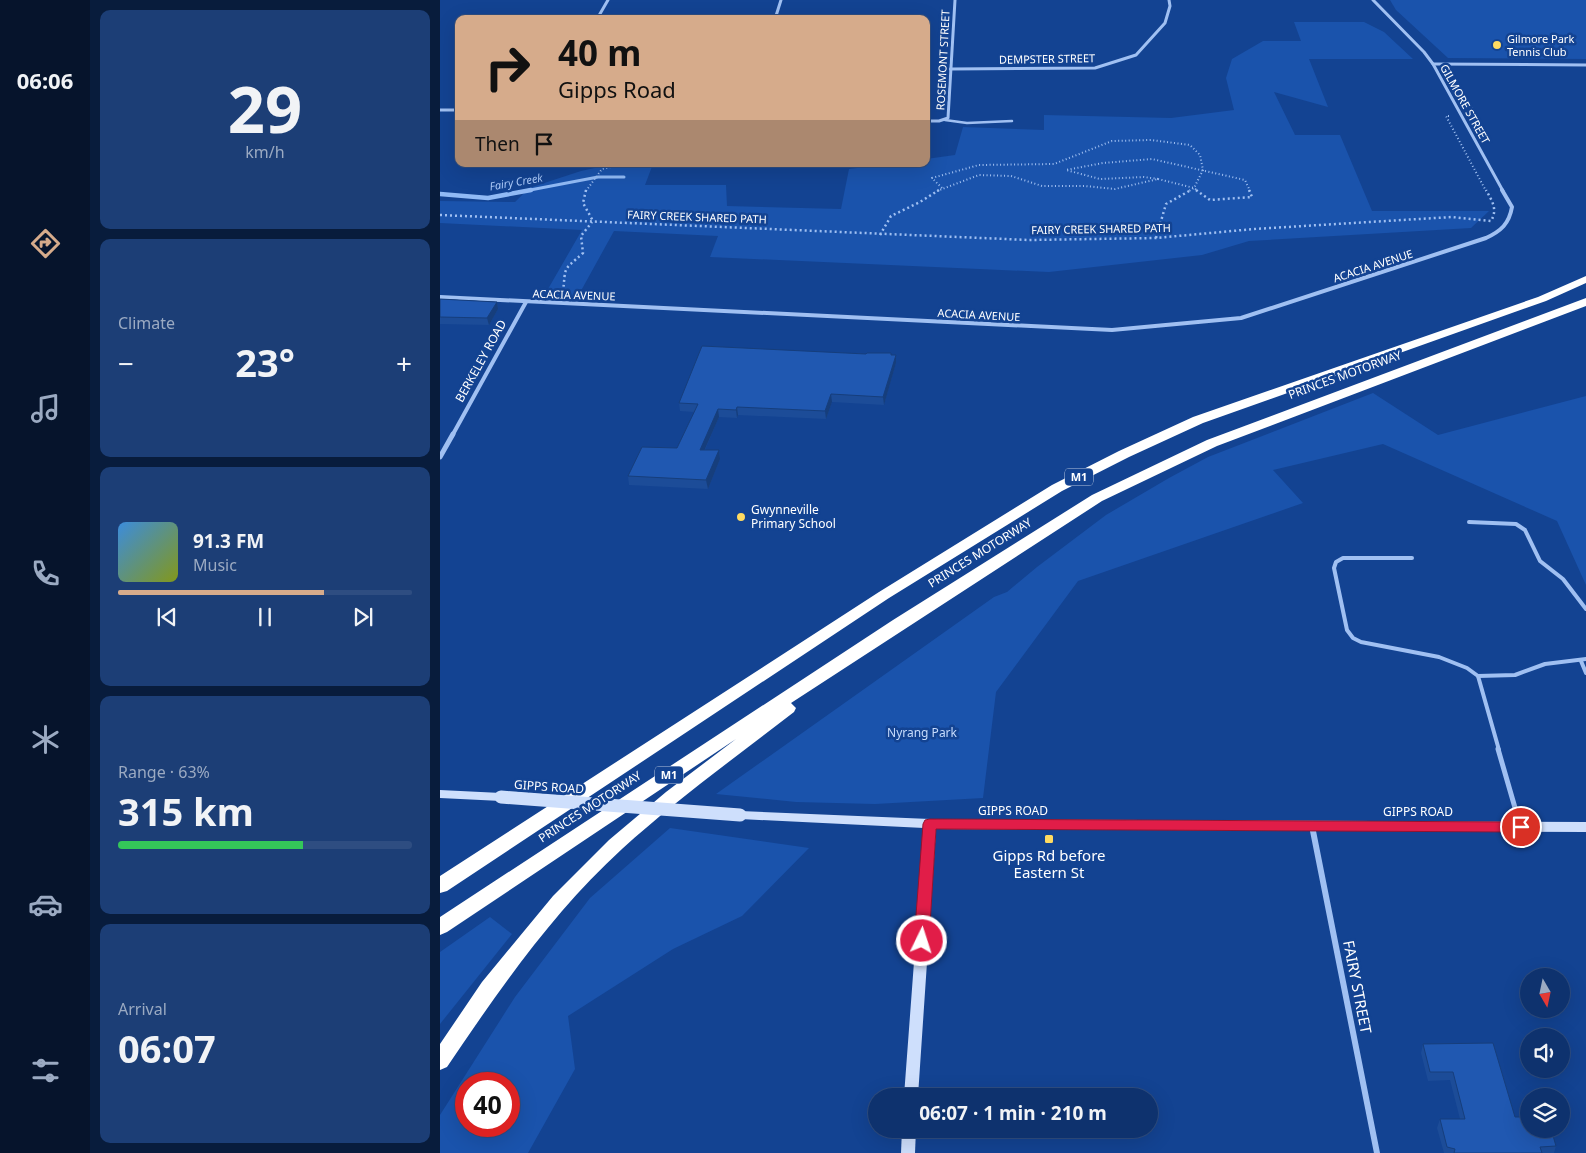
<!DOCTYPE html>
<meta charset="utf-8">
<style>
:root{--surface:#0e326e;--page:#1c3e76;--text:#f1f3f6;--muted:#9baac2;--line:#2e4d81;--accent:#d6ab8b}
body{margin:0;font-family:"Noto Sans",sans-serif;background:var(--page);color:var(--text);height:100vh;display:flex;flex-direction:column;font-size:19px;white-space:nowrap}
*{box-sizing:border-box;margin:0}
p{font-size:16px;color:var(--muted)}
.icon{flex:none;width:28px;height:28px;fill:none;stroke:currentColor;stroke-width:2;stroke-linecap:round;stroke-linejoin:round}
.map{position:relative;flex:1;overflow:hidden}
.drawer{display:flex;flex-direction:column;gap:10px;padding:10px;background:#081c3c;width:350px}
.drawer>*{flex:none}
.hud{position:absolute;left:15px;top:15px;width:475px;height:152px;border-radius:10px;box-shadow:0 5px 20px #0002,0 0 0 1px var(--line);background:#d6ab8b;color:#111;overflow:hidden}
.needle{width:32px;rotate:171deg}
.controls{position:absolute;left:1080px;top:968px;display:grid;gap:10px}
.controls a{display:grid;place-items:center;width:50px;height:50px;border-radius:50%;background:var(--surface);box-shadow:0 5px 20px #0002,0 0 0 1px var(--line);font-size:25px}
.speed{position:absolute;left:15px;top:1072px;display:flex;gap:10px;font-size:25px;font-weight:700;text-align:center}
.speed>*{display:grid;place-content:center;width:65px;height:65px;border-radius:50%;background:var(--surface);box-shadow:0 5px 20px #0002,0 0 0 1px var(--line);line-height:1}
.speed .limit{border:8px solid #d22;background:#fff;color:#111}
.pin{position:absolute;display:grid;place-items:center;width:42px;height:42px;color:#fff;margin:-21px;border:2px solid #fff;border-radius:50%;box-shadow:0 1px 5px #0007}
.me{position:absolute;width:55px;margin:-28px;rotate:4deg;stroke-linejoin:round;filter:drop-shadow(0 0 4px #0008)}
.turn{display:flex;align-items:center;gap:18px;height:105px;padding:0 20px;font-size:22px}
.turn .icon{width:65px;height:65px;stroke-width:2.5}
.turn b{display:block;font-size:35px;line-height:42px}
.then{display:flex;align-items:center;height:48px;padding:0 20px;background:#0003;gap:10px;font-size:19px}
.big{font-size:38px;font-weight:700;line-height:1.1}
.drawer .tile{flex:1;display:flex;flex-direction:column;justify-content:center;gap:8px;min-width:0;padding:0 18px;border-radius:10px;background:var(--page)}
.drawer .dial{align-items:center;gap:0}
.dial b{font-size:65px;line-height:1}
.song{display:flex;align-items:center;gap:15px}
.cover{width:60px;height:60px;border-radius:8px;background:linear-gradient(135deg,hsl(210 70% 55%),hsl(70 70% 35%))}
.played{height:5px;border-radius:2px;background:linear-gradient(90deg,var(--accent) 70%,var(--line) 70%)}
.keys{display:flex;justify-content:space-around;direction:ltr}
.heat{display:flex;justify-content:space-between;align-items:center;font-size:28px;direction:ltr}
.charge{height:8px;border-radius:4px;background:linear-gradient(90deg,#34c759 63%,var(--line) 0)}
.trip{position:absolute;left:428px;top:1088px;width:290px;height:50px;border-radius:25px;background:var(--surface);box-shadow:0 5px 20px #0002,0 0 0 1px var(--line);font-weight:700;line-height:50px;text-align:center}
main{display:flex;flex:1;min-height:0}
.tabs{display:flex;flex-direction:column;width:90px;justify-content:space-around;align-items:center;background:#06142c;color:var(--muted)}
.tabs .icon{width:35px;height:35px}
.tabs .on{color:var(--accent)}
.tabs b{font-size:22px;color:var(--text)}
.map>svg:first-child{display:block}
.green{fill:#1a53ac;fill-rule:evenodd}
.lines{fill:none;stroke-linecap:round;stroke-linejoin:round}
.stream-far1{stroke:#91baf5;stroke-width:3}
.stream{stroke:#91baf5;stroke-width:4.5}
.path-far1{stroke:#a0c0f2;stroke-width:2;stroke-dasharray:1 2.5;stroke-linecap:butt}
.path{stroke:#a0c0f2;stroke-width:2.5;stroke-dasharray:2 3;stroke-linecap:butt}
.lane-far2{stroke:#a0c0f2;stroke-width:2.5}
.lane-far1{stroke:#a0c0f2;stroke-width:4}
.lane{stroke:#a0c0f2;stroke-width:5}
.street-far3{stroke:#a0c0f2;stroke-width:3}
.street-far2{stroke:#a0c0f2;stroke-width:4}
.street-far1{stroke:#a0c0f2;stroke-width:5}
.street{stroke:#a0c0f2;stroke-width:6}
.secondary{fill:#cedffc;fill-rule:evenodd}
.highway{fill:#fff;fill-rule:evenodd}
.secondary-bridge{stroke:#cedffc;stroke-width:13}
.wall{fill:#1c4c98}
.shaded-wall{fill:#163e7c}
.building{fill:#2058b1;stroke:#163e7c}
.route{fill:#e11d48;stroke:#92132f}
.poi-dot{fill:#ffdb61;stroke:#134392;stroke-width:2}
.labels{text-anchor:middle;stroke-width:5;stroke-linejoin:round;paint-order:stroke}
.far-poi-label{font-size:11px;fill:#fff;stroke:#134392;text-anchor:start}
.far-street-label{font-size:11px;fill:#fff;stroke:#134392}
.far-water-label{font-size:11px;font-style:italic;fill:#accaf9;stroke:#134392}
.shield{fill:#134392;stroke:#b8c7de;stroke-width:1}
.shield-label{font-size:11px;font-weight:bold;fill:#fff}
.street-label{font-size:12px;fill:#fff;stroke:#134392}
.poi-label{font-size:12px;fill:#fff;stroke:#134392;text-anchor:start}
.park-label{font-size:12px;fill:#c7dcfd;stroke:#134392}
.near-poi-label{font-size:15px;fill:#fff;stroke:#134392}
.near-street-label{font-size:15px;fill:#fff;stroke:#134392}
</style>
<main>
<nav class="tabs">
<b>06:06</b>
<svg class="icon on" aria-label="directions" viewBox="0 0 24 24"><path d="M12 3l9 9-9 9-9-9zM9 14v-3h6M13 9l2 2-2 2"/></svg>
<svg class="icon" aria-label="music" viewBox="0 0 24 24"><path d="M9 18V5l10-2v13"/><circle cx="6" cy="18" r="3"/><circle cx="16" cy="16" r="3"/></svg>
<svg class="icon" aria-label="phone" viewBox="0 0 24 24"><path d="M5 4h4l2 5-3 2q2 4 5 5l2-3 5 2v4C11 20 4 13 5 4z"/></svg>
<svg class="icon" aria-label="climate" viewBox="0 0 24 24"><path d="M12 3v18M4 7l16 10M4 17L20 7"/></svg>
<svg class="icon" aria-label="car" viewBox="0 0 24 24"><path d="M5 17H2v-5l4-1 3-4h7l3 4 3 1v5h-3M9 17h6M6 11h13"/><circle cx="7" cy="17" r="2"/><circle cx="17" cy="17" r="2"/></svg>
<svg class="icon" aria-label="filters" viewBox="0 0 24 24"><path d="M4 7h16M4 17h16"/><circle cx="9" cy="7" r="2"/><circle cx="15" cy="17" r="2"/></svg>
</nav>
<section class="drawer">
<div class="tile dial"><b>29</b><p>km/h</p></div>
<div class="tile"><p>Climate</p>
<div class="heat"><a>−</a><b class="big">23°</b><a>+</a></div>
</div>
<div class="tile">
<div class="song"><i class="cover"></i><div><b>91.3 FM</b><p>Music</p></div></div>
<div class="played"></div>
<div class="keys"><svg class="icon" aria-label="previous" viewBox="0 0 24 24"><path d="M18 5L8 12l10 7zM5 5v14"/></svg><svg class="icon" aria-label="pause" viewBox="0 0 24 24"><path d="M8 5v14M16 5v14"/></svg><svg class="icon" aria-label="next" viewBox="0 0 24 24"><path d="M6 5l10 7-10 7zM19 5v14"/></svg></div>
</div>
<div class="tile"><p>Range · 63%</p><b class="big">315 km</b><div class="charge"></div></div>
<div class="tile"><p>Arrival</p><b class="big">06:07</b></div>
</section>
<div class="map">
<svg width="1146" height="1153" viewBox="0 0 1146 1153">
<rect width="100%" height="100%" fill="#134392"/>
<g class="green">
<path d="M950 0H1146V59L1008 58 956 10Z"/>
<path d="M854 22H924L944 32 973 59H869L888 107 834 92 855 135H900L932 211H1049L1031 228 809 241 762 255 609 272 270 257 278 236 174 231 137 298 104 296 142 230 0 223V201L75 202 89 188 141 171 173 164H213L205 185H286L287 206 401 209 409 169 450 164H486V159L515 155 523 127 604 130V115L731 118 794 110 786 78 792 59 823 41H861Z"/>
<path d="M933 393 998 435 1146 396V585L1117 521 943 444 833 470 863 503 638 581 556 692 543 798 435 804 356 802 276 794 554 597 567 592 597 567 666 515 729 478 768 457Z"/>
<path d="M230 828 369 848 302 916 233 949 128 1016 135 1069 88 1153H0V1115L75 997 150 898ZM26 1084H69V1126H26Z"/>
<path d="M50 917 72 934 0 1024V952Z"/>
</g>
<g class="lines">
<path class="stream-far1" d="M85 191 158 177H184"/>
<path class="stream" d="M0 194 48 198 91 190"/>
<g class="path-far1">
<path d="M1032 108 1037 116H1033"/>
<path d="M1009 116H1006L1046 191"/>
<path d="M718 179 754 188 758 191"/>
<path d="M718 179 704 177 660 179 626 170 663 163 712 159 805 180 810 191"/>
<path d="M502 188 492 178 539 165 614 164 672 141 711 140 750 145 760 155 763 170 754 188 749 191"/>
<path d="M146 191 162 169 184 164"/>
<path d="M497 191 539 175 571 176 602 186H645L675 189 718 179"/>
</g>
<g class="path">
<path d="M146 190 143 203 153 221"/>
<path d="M756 190 770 200 812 197 809 190"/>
<path d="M0 215 589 240 716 238 814 229 1012 217 1051 221C1058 209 1052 201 1046 190"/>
<path d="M440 235 451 216 480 202 499 190"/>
<path d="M716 238 726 204 751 190"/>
<path d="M123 292C126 265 122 272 143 253L141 236 152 222"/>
</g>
<path class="lane-far2" d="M505 120 527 123 572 121"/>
<g class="lane-far1">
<path d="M1029 522 1076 524 1085 530 1100 561 1123 579 1146 609"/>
<path d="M972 558H903L896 562 894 568 907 630 913 638 921 642 999 657 1027 668 1038 676 1059 750"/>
<path d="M1141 661 1146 673"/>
<path d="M1038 676 1075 675 1105 664 1146 659"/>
</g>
<path class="lane" d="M1058 749 1080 825"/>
<g class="street-far3">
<path d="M933 0 984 52 993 64 1063 191"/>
<path d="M157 19 168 0"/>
<path d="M335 19 341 0"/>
<path d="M993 64 1146 65"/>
<path d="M510 69 655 68 696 55 725 23 730 6 729 0"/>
<path d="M0 110H19"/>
<path d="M486 121H499L508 118 515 0"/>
</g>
<g class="street-far2">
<path d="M0 297 672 330 801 318 1046 238C1061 231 1069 224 1072 207L1062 190"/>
<path d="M12 436 86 302"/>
</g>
<path class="street-far1" d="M0 457 13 434"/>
<path class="street" d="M872 826 937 1153"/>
<g class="secondary">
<path d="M0 790 61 793 65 794 67 797 65 800 61 801 0 798Z"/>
<path d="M300 811 490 819 1146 822V832L496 829 478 1096H464L484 828 300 819 296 818 294 815 296 812Z"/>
<path d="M462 1129H476L475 1153H461Z"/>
</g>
<g class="highway">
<path d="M1146 276V283L1106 301 763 423 689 457 622 491 449 598 7 891 0 893V876L439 592 612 485 679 451 753 417 1098 297Z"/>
<path d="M1146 298V306L777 446 662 501 351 703 356 708 354 712C296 757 236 800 182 849 113 912 59 990 7 1067L0 1070V1044L42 982 113 896 169 840 226 792 296 739 7 932 0 935V917L453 620 652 495 767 440Z"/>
</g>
<path class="secondary-bridge" d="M61 797 300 815"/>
</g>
<g class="wall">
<path d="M0 299 57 302 58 309 49 325 0 324Z"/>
<path d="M426 354 456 355V363L444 405 392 402 386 419 298 415 297 418 279 417 265 450H279L280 459 268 489 189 485 188 476 237 448 254 412 240 411 239 403Z"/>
<path d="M983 1044 1075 1117 1116 1146 1114 1153H1004L997 1128 1000 1119H1020L1010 1080 988 1081 981 1053Z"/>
</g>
<g class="shaded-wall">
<path d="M57 302 58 309 49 325 47 318Z"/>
<path d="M456 355V363L444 405 443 397Z"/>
<path d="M391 394 392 402 386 419 385 411Z"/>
<path d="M297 407 298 415 297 418 296 410Z"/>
<path d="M278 409 279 417 261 458 260 450Z"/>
<path d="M279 450 280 459 268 489 266 480Z"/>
</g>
<g class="building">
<path d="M0 299 57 302 47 318 0 317Z"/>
<path d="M262 346 426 354 427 353H451V355H456L443 397 391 394 385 411 297 407 296 410 278 409 260 450H279L266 480 188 476 202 447 237 448 258 404 239 403Z"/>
<path d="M1053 1043 1075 1117H1089V1129H1111L1116 1146 1100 1147 1102 1153H1014L1015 1149 1007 1147 1000 1119H1025L1013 1072H990L983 1044Z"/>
</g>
<path class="route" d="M490 819 1081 822 1086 823 1088 827 1086 831 1081 832 496 829 489 941 487 945 482 947 476 945 474 941 483 824 485 820Z"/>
<g class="poi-dot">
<circle cx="1057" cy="45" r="5"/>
<circle cx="301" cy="517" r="5"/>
<rect x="604" y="834" width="10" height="10" rx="2.5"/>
</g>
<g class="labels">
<g class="far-poi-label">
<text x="1067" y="43">Gilmore Park<tspan x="1067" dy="13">Tennis Club</tspan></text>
</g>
<g class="far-street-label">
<text transform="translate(607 59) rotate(-1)" y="4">DEMPSTER STREET</text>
<text transform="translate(503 60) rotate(-87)" y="4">ROSEMONT STREET</text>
<text transform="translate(1025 104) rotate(61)" y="4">GILMORE STREET</text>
<text transform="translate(257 217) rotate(2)" y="4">FAIRY CREEK SHARED PATH</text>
<text transform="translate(661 229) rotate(-1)" y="4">FAIRY CREEK SHARED PATH</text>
<text transform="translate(933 266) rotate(-18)" y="4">ACACIA AVENUE</text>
<text transform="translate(134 295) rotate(2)" y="4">ACACIA AVENUE</text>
<text transform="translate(539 315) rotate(3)" y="4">ACACIA AVENUE</text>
</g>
<g class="far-water-label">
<text transform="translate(76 182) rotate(-10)" y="4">Fairy Creek</text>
</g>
<g class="shield">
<rect x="625" y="468.5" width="28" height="17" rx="4"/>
<rect x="215" y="766.5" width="28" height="17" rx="4"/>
</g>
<g class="shield-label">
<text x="639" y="481">M1</text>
<text x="229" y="779">M1</text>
</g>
<g class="street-label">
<text transform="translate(41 361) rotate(-61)" y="4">BERKELEY ROAD</text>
<text transform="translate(905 375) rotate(-20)" y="4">PRINCES MOTORWAY</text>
<text transform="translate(540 553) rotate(-32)" y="4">PRINCES MOTORWAY</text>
<text transform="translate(109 787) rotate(4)" y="4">GIPPS ROAD</text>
<text transform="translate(150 807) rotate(-33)" y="4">PRINCES MOTORWAY</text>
<text x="573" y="815">GIPPS ROAD</text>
<text x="978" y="816">GIPPS ROAD</text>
</g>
<g class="poi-label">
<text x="311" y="514">Gwynneville<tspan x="311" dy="14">Primary School</tspan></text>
</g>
<g class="park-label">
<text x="482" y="737">Nyrang Park</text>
</g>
<g class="near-poi-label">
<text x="609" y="861">Gipps Rd before<tspan x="609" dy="17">Eastern St</tspan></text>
</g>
<g class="near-street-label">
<text transform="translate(917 987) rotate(79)" y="5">FAIRY STREET</text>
</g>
</g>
</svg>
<div class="controls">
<a><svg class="needle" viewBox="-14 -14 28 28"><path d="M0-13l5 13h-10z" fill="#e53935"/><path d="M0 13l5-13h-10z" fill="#9baac2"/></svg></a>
<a><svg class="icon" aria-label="sound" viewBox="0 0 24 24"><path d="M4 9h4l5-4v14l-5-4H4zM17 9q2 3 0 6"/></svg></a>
<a><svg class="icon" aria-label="layers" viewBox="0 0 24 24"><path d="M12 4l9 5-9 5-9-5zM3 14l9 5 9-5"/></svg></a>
</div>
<div class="speed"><div class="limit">40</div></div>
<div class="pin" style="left:1081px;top:827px;background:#d93025"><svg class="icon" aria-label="arrive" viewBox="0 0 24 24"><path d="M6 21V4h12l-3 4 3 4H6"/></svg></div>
<svg class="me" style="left:482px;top:941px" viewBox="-20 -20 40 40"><circle r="17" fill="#e11d48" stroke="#fff" stroke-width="3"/><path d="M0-11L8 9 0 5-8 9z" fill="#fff"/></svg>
<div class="trip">06:07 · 1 min · 210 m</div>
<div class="hud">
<div class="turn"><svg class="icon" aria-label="right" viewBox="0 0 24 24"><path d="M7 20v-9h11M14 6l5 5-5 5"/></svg><div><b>40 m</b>Gipps Road</div></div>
<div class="then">Then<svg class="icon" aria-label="arrive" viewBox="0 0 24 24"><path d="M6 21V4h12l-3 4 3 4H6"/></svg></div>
</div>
</div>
</main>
